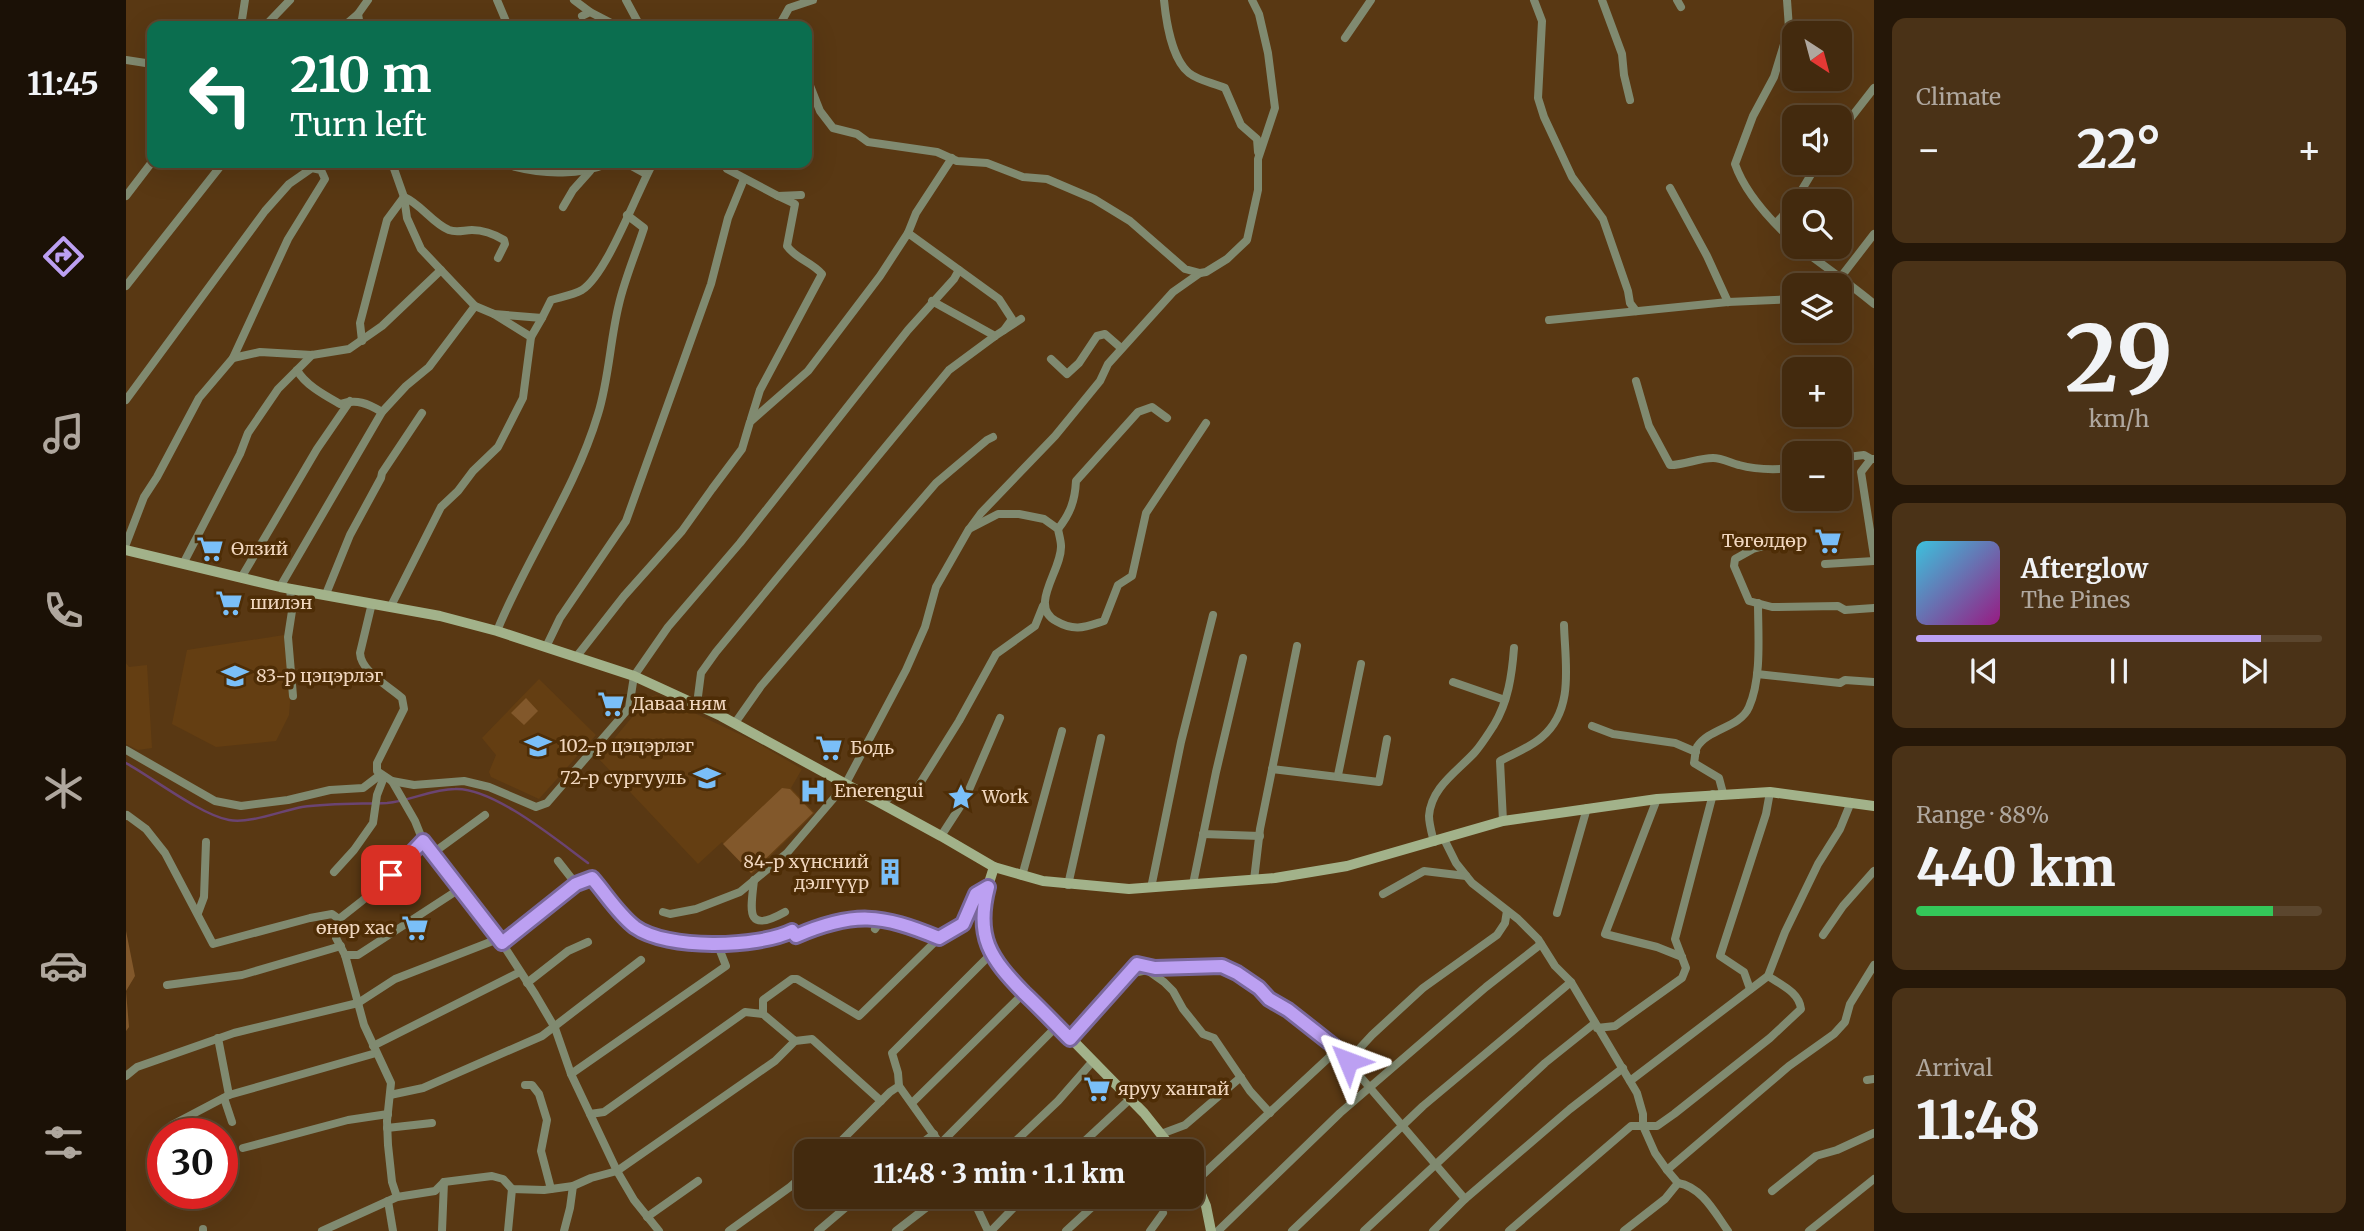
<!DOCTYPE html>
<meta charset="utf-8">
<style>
:root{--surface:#432a0e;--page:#4a3217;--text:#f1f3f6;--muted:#afa79e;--line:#5b462e;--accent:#bca0f2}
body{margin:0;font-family:Merriweather,serif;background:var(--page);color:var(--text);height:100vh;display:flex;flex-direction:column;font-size:26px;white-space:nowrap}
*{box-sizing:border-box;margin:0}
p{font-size:23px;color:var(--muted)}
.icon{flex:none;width:38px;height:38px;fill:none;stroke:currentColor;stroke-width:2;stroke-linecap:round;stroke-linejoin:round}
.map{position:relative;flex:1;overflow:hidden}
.side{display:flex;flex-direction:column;gap:18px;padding:18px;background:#251708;width:490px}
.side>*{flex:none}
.top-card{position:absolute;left:21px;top:21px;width:665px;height:147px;border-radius:14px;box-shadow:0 7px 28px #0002,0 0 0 2px var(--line);background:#0b6e4f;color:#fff;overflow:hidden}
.needle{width:46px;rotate:144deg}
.controls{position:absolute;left:1656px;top:21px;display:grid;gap:14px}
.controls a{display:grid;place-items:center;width:70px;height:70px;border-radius:14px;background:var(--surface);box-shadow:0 7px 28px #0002,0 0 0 2px var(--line);font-size:35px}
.speed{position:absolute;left:21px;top:1118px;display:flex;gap:14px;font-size:35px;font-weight:700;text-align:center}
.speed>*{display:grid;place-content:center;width:91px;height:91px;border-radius:50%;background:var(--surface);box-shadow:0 7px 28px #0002,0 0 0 2px var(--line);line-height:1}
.speed .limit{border:10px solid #d22;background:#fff;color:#111}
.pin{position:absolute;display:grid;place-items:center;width:60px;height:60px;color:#fff;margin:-30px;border-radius:14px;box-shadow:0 4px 10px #0006}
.me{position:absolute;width:77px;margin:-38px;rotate:314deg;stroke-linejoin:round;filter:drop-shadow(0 0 5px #0008)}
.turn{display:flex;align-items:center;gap:24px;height:147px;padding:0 28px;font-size:32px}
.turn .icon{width:91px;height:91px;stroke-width:2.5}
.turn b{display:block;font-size:49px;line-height:60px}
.big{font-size:52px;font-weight:800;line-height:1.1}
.side .widget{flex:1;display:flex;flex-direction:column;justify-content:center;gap:10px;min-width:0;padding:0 24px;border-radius:14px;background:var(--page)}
.side .dial{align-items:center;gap:0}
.dial b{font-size:91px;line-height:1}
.song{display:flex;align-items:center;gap:21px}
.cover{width:84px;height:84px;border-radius:10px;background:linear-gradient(135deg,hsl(190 70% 55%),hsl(310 70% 35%))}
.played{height:7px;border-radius:4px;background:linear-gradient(90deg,var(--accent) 85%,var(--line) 85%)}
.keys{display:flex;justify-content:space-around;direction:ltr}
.heat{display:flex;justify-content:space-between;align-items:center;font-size:38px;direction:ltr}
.charge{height:10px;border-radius:5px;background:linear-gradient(90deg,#34c759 88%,var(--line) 0)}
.trip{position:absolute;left:668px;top:1139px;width:410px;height:70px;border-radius:14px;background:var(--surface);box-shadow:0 7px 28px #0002,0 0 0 2px var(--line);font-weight:800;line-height:70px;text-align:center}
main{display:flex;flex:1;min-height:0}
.menu{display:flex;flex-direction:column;width:126px;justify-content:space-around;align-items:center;background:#1b1106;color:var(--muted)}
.menu .icon{width:49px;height:49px}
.menu .active{color:var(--accent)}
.menu b{font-size:32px;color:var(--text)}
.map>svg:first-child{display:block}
.built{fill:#643e12}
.green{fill:#82582b}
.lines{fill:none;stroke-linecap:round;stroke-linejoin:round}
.stream{stroke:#6b4472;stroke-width:2.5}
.minor{stroke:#808a70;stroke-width:8}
.secondary{stroke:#a2b28a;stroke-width:10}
.route-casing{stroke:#7a689d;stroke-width:18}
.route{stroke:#bca0f2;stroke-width:12}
.labels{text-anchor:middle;stroke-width:7;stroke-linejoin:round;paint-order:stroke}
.poi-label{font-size:18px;fill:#f0d6be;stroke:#4e2d06;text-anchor:start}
</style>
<main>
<nav class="menu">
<b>11:45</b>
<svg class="icon active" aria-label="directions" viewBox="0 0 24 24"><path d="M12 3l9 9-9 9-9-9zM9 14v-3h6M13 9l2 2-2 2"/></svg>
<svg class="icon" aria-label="music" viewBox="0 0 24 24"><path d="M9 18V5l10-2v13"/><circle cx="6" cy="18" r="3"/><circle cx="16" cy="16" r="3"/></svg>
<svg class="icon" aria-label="phone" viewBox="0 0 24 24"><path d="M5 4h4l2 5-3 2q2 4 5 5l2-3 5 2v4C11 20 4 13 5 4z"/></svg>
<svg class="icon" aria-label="climate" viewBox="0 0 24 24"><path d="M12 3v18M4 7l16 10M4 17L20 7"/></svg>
<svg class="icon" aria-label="car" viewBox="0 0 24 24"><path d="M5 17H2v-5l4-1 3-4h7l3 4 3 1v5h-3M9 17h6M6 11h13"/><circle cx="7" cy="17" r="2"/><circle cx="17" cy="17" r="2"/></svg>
<svg class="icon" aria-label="filters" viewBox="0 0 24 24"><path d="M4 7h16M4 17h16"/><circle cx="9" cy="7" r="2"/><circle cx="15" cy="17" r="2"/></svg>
</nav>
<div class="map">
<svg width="1748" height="1231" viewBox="0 0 1748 1231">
<rect width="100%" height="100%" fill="#593813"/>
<g class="built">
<path d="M158 635 164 702 163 715 150 741 90 747 46 724 61 650Z"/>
<path d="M0 663 3 667 21 665 26 748 12 750 0 744Z"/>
<path d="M413 679 470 735 413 799 365 777 363 772 370 755 356 738Z"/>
<path d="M530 695 628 741 676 769 665 788 689 813 626 874 596 842 572 864 472 758 522 698Z"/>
</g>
<g class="green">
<path d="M400 698 412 711 398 725 385 713Z"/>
<path d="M656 788 664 789 687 813 625 873 597 844Z"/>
<path d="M0 931 9 976 0 991 3 1027 0 1031Z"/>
</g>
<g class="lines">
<path class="stream" d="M0 763C27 778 75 815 103 820 123 824 155 811 176 807 204 803 232 804 261 803 284 801 306 789 329 789 367 787 432 841 462 863"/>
<g class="minor">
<path d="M371 0 382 26"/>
<path d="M448 0 464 12"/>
<path d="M500 0 514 26"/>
<path d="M1038 0C1040 21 1046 59 1063 73 1073 81 1088 83 1099 88L1115 125 1131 139 1132 152"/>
<path d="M1408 0 1416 21 1412 98 1418 117 1446 177 1477 219 1502 291 1504 303 1510 311"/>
<path d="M1476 0 1496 54 1498 75 1504 100"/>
<path d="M1551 0 1555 7"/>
<path d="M1661 0 1663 28 1648 77 1627 116 1609 164C1619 193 1645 221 1668 242"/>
<path d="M456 16 464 12 491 26"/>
<path d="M115 26 119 0"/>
<path d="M139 26 164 0"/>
<path d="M218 26 232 14"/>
<path d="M234 26 232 14 242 0"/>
<path d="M653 26 663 8 687 0"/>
<path d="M1219 38 1245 0"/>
<path d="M0 60 26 64"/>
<path d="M681 78 694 111 707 128 731 134 742 142 811 152 831 161 861 163 897 177 921 179 968 199 1004 221 1059 269 1074 273"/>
<path d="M1713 133 1748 88"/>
<path d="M266 163 278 197 281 218 295 249 349 306 368 314 416 318 425 300C435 297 447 295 456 290 481 274 511 192 527 163"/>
<path d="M500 163 520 174"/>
<path d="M597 163 601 169 652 196 675 195"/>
<path d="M389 167C420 175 454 175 483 163"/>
<path d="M1544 188 1581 256 1602 302"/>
<path d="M0 196 26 162"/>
<path d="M1669 201 1692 163"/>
<path d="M437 207 447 190 464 171"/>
<path d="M1650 223 1668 204"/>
<path d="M782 233 790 213 826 158"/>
<path d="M1673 247C1698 266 1724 284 1748 304"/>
<path d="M1714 278 1748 234"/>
<path d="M0 286 97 163"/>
<path d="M806 301 869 336"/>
<path d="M368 314 405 337"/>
<path d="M1423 320 1602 302 1668 299"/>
<path d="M236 341 234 323 261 220 278 197C295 204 306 223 323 230 331 233 338 230 346 230 358 230 368 234 378 240L379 244 372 258"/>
<path d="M925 359 941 374 953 363 971 336 979 334 995 348"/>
<path d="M171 370C179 385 200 396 214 404 231 399 241 403 256 412"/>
<path d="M1510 381 1523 426 1544 465C1559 465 1572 458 1587 458 1596 458 1605 463 1613 465 1631 470 1649 470 1668 468"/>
<path d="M0 400 139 211 163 184 186 168 195 170 199 179 162 239 107 358"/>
<path d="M625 419 634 390 696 274C686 262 670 259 661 246L669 204 652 196"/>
<path d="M1713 458 1738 455 1745 459"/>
<path d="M1748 459H1745L1735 472 1748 556"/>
<path d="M844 528 855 513 929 436 974 381 982 364 1047 292 1074 273 1080 272 1101 259 1121 240 1132 190V159L1149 108 1142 53 1133 14 1126 0"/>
<path d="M932 529C944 514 949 501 950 481L1012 412 1026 407 1041 418"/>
<path d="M0 544 18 497 31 477 73 398 107 358 134 352 186 355 223 349 256 326 315 270"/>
<path d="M1638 546 1627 549 1609 559 1608 566 1623 601 1646 607 1712 606 1719 610 1748 608"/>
<path d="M57 564 114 454 122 433 152 389 186 355"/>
<path d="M1699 564 1748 561"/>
<path d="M115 578 191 449 224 401"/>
<path d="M154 587 256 412 280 386 303 367 349 306"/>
<path d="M164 588 166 611 162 637 167 696"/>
<path d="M200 594 224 535 255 478 256 473 296 413"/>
<path d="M246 603 234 653C235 672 263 686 276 698L278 709 251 763V771L266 781 289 821 297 841 376 943 409 994 429 1028 445 1074 491 1171 508 1200 533 1231"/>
<path d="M265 606 315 507 332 491 347 471 372 447 397 398 405 337 416 318"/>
<path d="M371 631C401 557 449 491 472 414 483 379 484 340 493 304 499 278 510 253 518 228L501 215"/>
<path d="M420 647 434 618 500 521 585 284 602 218 618 179"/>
<path d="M451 656 498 596 556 531 586 489 616 449 624 422 682 371 754 276 782 233 873 299 886 319 878 330"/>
<path d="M1631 674 1714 683 1719 680 1748 682"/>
<path d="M1327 682 1379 700"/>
<path d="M571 704 575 673 590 652 823 370 869 336 895 319"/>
<path d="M609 723 635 686 810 483 861 440 867 437"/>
<path d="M1466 726 1487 734 1549 743 1570 752"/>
<path d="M0 750 89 801 115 806 162 800 204 790 237 788 254 775"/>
<path d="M1146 769 1253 782 1261 739"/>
<path d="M1212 775 1235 664"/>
<path d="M266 781 288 785 338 781 363 787 410 807 421 803 503 708 508 676 542 627 614 543 782 330 828 279 833 270"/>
<path d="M1597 793 1593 778 1568 763C1569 759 1569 751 1571 747 1583 728 1614 728 1623 707 1636 678 1632 634 1632 603"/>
<path d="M1531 799 1479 934 1531 947 1556 957"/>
<path d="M756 804 768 793H788L833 721 870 654 909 626 917 606"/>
<path d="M0 816 1 815 20 829 39 853 87 944 184 918 206 914 213 919 210 938 219 955 238 1025 265 1083 261 1121 262 1145 266 1182 271 1197"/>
<path d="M1377 821 1374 761C1387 754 1405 747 1416 737 1449 709 1439 663 1438 625"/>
<path d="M1077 834 1134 836"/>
<path d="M815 836 839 799 874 718"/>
<path d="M1318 839 1330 863 1346 883 1392 919 1412 939 1429 966 1445 982 1511 1093 1517 1114V1126L1529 1153 1541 1170"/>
<path d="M1308 842C1306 834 1303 824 1303 816 1305 787 1332 771 1349 752 1356 744 1362 734 1368 725 1382 702 1386 675 1388 648"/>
<path d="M307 853 359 815"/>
<path d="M432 861 450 884"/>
<path d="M208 872 228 850 247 823 251 795 258 777"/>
<path d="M896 876 936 731"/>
<path d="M628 880C625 909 618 935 659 912"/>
<path d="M1128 880 1134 829 1171 646"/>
<path d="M1067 884 1090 772 1117 658"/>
<path d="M942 885 975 738"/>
<path d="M1025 888 1055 742 1087 615"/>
<path d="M1257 894 1298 871 1340 876"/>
<path d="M537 912 544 914 570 909 614 892 661 853 719 785 780 670 799 627 810 587 843 529 872 514H893L918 519 932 529C933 535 935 541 935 546 936 570 902 606 930 621 949 632 959 627 978 621L992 585 1006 576 1020 513 1080 423"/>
<path d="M72 913 78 897 80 842"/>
<path d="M1431 913 1461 808"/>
<path d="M213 919C244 896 272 870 297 841"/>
<path d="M749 929 755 920"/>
<path d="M1697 935 1717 906 1748 871"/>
<path d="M376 943 450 884 466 878C480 894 492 914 509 927 537 947 613 947 646 940 653 938 660 934 666 931L670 936C728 911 755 914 813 938"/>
<path d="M219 955H232L335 888"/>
<path d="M1003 974 1021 970 1038 982 1047 991 1057 1009 1077 1034 1088 1038 1124 1091 1144 1113"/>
<path d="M401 983 442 951 462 942"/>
<path d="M41 985 116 975 215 946"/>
<path d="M1624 989 1618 972 1594 956 1640 814 1644 792"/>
<path d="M637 1014V1000L666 979H671L733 1016 813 938 837 924 850 894 862 887"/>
<path d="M1471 1028 1489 1026 1556 978 1560 968 1549 939 1587 794"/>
<path d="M92 1038 103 1095"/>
<path d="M944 1039 1011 964 1029 968 1096 966 1133 988 1143 999 1162 1010 1209 1047 1339 1199"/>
<path d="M247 1046 394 972"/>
<path d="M1222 1061 1246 1035 1297 988 1371 935 1379 923 1381 911"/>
<path d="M445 1074 600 966 591 943"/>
<path d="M0 1076 11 1067 108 1033 232 1003 269 979 372 939"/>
<path d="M1741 1080 1748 1079"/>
<path d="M1504 1081 1642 976 1659 932 1692 864 1714 829 1725 802"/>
<path d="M399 1085H406L413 1094 421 1120 415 1151 425 1189"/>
<path d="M773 1086 820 1152"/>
<path d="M264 1095 297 1088 416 1036 515 960"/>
<path d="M98 1098 106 1122"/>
<path d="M786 1103 898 993"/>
<path d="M464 1114 478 1112 619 1012 637 1014 669 1041 686 1039 755 1101"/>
<path d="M46 1125 103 1095 250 1053"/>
<path d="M261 1128 306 1123"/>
<path d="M1035 1134 1059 1125 1115 1077"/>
<path d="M815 1143 931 1026"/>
<path d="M117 1148 222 1120 262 1114"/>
<path d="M704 1152 764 1092 773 1086 772 1073 766 1053 865 954"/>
<path d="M784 1152 808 1134"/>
<path d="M878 1152 932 1101 967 1061"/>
<path d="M947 1152 1004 1099"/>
<path d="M1028 1152 1040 1141"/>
<path d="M1071 1180 1212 1049"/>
<path d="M1552 1183C1576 1187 1589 1213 1602 1231"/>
<path d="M1646 1191 1690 1156 1711 1150 1748 1133"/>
<path d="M846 1197 862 1231"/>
<path d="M262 1201 267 1231"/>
<path d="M521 1217 572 1181"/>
<path d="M77 1229V1231"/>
<path d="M196 1231 271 1197 309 1191 318 1182 366 1176 377 1179 386 1189 418 1190 447 1186"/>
<path d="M316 1231 318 1182"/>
<path d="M382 1231 386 1189"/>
<path d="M438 1231 444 1208 447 1186 465 1178 491 1171 649 1061 669 1041"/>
<path d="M603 1231 664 1187 681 1172"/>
<path d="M692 1231 732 1197"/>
<path d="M770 1231 814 1197"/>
<path d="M865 1231 898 1197"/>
<path d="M940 1231 977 1197"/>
<path d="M1024 1231 1037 1213"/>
<path d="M1092 1231 1214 1113 1360 987 1415 944"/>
<path d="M1166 1231 1297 1106 1445 982"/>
<path d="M1238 1231 1419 1063 1469 1023"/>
<path d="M1307 1231 1339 1199 1444 1109 1497 1068"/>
<path d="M1383 1231 1505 1126H1531L1548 1114 1644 1038 1675 1009C1673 992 1655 985 1642 976"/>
<path d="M1498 1231 1539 1199 1552 1183 1541 1170 1663 1066 1708 1034 1719 1022 1724 1004 1748 965"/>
<path d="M1683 1231 1748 1179"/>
</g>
<g class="secondary">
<path d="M0 550 154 587 314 616 371 631 508 676 595 716 815 836 868 867 917 881 1003 889 1149 878 1221 866 1377 821 1531 799 1644 792 1748 806"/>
<path d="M868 867C857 899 851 930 868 960L1018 1113 1049 1152"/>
<path d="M1066 1173 1080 1206 1085 1231"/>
</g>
</g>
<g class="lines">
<defs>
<path id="route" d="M265 875 297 841 376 943 450 884 466 878C480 894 492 914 509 927 541 950 631 948 666 931L670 936C728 911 755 914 813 938L837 924 850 894 862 887C849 937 864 958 898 993 914 1008 929 1024 944 1039L1011 964 1029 968 1096 966 1111 973 1133 988 1143 999 1162 1010 1209 1047 1222 1061"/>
</defs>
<use href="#route" class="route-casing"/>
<use href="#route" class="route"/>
</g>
<defs>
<symbol id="supermarket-bare" viewBox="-9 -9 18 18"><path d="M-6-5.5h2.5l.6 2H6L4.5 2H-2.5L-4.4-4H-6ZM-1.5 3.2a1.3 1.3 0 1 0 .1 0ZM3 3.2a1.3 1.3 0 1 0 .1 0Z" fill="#7abff8" stroke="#4e2d06" stroke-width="2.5" paint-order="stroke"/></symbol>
<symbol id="school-bare" viewBox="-9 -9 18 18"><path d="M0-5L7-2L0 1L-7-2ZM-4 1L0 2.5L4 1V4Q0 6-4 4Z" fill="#7abff8" stroke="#4e2d06" stroke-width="2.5" paint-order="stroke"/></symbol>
<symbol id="hospital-bare" viewBox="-9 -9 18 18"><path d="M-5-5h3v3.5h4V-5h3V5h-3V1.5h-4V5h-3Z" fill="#7abff8" stroke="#4e2d06" stroke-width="2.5" paint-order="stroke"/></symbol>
<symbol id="sight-bare" viewBox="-9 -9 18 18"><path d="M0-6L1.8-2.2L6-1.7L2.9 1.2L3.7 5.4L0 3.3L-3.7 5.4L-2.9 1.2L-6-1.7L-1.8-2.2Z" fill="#7abff8" stroke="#4e2d06" stroke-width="2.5" paint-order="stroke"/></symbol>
<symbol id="building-bare" viewBox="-9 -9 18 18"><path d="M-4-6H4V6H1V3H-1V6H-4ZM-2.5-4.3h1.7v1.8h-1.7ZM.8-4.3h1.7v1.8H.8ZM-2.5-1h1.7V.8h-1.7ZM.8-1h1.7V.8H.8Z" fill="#7abff8" stroke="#4e2d06" stroke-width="2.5" paint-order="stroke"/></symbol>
</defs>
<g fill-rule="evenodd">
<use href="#supermarket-bare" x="1683" y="522" width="38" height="38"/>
<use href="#supermarket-bare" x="65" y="530" width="38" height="38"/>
<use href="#supermarket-bare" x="84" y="584" width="38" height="38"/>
<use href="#school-bare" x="90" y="657" width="38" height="38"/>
<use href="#supermarket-bare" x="466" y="685" width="38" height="38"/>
<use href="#school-bare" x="393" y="727" width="38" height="38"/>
<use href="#supermarket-bare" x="684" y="729" width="38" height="38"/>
<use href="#school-bare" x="562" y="759" width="38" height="38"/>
<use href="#hospital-bare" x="668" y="772" width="38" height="38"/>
<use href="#sight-bare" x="816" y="778" width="38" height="38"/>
<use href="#building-bare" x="745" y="853" width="38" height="38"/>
<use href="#supermarket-bare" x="270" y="909" width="38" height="38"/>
<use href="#supermarket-bare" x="952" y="1070" width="38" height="38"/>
</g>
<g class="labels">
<g class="poi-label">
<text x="1681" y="547" text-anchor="end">Төгөлдөр</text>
<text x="105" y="555">Өлзий</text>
<text x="124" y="609">шилэн</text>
<text x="130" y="682">83-р цэцэрлэг</text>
<text x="506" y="710">Даваа ням</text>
<text x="433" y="752">102-р цэцэрлэг</text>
<text x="724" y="754">Бодь</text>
<text x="560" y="784" text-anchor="end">72-р сургууль</text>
<text x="708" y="797">Enerengui</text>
<text x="856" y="803">Work</text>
<text x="743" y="868" text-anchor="end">84-р хүнсний<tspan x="743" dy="21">дэлгүүр</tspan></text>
<text x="268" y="934" text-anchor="end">өнөр хас</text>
<text x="992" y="1095">яруу хангай</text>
</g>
</g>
</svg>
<div class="controls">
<a><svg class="needle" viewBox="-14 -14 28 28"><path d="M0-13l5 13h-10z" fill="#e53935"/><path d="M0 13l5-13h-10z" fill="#afa79e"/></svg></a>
<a><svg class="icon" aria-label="sound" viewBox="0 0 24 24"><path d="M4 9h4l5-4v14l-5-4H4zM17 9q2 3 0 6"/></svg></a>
<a><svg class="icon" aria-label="search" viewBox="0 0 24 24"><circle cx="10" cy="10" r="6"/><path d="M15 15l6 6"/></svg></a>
<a><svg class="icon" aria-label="layers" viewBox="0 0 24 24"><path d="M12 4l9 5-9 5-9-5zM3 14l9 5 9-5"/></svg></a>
<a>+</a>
<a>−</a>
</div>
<div class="speed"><div class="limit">30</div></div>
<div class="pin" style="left:265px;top:875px;background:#d93025"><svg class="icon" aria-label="arrive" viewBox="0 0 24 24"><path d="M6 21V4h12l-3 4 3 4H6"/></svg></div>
<svg class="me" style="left:1222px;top:1061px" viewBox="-20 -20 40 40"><path d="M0-17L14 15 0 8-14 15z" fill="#bca0f2" stroke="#fff" stroke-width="4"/></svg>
<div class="trip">11:48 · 3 min · 1.1 km</div>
<div class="top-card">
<div class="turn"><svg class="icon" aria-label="left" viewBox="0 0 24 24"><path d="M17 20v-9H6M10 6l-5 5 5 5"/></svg><div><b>210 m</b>Turn left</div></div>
</div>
</div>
<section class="side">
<div class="widget"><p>Climate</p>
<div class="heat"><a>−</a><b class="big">22°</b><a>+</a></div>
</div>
<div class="widget dial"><b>29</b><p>km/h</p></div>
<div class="widget">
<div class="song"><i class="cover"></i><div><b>Afterglow</b><p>The Pines</p></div></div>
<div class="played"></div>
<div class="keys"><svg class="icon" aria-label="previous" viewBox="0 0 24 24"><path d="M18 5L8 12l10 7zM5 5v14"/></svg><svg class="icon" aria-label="pause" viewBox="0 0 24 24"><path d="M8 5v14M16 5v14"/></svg><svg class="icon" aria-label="next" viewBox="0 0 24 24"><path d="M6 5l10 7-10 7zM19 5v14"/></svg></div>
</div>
<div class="widget"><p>Range · 88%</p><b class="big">440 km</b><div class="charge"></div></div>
<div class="widget"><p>Arrival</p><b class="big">11:48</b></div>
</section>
</main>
